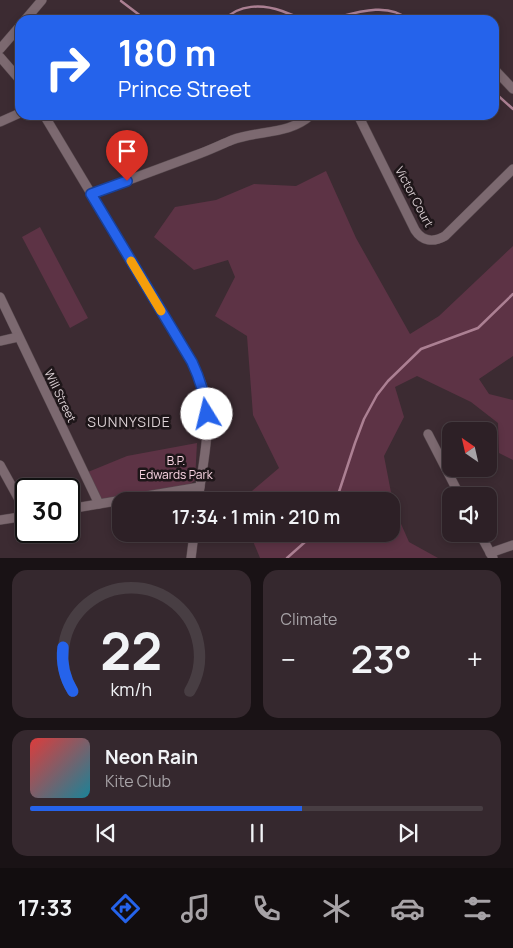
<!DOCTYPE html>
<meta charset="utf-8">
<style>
:root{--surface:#2d2026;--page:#35282e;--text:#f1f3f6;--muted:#a7a3a7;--line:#483e43;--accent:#2563eb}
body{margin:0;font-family:Manrope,sans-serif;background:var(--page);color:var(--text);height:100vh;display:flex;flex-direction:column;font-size:19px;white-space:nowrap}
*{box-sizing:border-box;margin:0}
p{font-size:16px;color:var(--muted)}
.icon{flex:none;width:28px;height:28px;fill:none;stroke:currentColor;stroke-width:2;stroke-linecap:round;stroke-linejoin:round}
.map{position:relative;height:558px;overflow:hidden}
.sheet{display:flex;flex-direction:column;gap:12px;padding:12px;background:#191215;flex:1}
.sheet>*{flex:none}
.banner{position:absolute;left:15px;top:15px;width:484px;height:105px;border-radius:15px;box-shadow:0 2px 8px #0003,0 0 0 1px var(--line);background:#2563eb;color:#fff;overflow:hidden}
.needle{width:32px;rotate:326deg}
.buttons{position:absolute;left:442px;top:422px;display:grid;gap:10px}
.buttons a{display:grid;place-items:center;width:55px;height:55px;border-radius:10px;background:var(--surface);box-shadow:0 2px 8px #0003,0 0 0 1px var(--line);font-size:25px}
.speed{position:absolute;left:15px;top:478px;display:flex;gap:10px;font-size:25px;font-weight:700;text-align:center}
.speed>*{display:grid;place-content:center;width:65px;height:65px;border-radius:50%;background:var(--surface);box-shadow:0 2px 8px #0003,0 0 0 1px var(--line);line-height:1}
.speed .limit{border:2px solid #111;border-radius:8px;background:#fff;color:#111}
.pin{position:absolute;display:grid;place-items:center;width:42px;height:42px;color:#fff;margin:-51px -21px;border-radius:50% 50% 50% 0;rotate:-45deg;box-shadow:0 0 5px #0007}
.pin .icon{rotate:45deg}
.me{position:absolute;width:55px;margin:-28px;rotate:351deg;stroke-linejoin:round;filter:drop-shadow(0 0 4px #0008)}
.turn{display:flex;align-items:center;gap:18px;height:105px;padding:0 20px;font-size:22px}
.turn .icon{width:65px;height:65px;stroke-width:2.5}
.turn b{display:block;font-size:35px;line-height:42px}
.big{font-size:38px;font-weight:600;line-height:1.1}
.sheet .card{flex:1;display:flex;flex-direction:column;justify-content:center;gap:8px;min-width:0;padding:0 18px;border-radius:15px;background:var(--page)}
.sheet .dial{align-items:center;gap:0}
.dial svg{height:130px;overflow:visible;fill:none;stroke:var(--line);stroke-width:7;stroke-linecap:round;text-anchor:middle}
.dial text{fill:var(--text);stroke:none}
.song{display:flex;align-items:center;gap:15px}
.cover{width:60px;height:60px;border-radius:8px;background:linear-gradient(135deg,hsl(0 70% 55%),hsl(190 70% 35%))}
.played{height:5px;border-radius:2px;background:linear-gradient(90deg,var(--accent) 60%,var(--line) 60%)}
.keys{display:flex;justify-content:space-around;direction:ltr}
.heat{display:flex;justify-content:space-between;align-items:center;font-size:28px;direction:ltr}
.sheet .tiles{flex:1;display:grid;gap:12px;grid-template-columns:1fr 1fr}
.card:last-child{grid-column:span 2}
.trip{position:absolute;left:112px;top:492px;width:288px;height:50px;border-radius:15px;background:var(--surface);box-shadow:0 2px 8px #0003,0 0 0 1px var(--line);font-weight:600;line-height:50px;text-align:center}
.menu{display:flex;height:80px;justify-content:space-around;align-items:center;background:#120d0f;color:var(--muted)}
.menu .icon{width:35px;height:35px}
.menu .selected{color:var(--accent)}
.menu b{font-size:22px;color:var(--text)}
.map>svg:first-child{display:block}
.green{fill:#5d3345}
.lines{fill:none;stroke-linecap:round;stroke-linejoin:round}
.stream{stroke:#ac8093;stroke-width:2.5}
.minor-casing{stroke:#57494e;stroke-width:10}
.minor{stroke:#7c6970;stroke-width:9}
.route-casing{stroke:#184099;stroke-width:12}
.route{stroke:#2563eb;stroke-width:9}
.slow{stroke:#f59e0b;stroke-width:9}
.labels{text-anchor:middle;stroke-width:5;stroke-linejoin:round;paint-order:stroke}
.street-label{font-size:12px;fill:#dcd1d5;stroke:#1e1619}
.park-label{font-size:12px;fill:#f9d4e2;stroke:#1e1619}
.neighbourhood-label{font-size:14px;letter-spacing:1px;fill:#dcd1d5;stroke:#1e1619}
</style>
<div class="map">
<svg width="513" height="558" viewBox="0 0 513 558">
<rect width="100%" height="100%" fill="#3c2b32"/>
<g class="green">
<path d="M326 171 356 238 410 334 439 316 513 246V356L479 379 489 394 513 400V460L499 453 498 423 471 402 417 376 395 387 404 417 384 456 394 508 409 542 438 558H260L250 534H391V501H213L216 491H252L279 468 253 415 247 336 215 316 235 277 228 260 194 270 154 237 175 207 216 200 254 184 296 186Z"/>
<path d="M40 227 88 318 70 328 22 237Z"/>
<path d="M197 443 195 480 188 486 101 500 88 472 127 456Z"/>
</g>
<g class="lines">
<g class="stream">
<path d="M121 1 146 20"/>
<path d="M224 20C239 4 262 4 282 11 292 15 301 19 311 20"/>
<path d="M327 20C352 14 387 0 409 20"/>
<path d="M494 92 513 109"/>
<path d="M336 501 355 443 364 419 377 395 388 381 421 349 478 328 513 294"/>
<path d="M287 558 314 534"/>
</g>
<defs>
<g id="minor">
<path d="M25 20 42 0"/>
<path d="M0 49 20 26"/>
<path d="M0 57 20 80"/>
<path d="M494 69 513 89"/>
<path d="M44 115 192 362C197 373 202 383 205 394 212 427 202 468 198 501"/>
<path d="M358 115 415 230C422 241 433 243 445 236L513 169"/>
<path d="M0 122 20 113"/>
<path d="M91 194C126 181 161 168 196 155 208 151 220 145 232 140 259 130 289 135 311 115"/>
<path d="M0 297 99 504"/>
<path d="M0 341 18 337"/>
<path d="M428 434 460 496"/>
<path d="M0 465 26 512"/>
<path d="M69 509 200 487"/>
<path d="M0 520 26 516"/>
<path d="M480 534 493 558"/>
<path d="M490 553 513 545"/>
<path d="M191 558 194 534"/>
</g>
</defs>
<use href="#minor" class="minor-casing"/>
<use href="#minor" class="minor"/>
</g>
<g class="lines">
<defs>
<path id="route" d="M127 181 91 194 192 362C200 379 205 395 207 414"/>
</defs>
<use href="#route" class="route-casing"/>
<use href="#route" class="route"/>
<path class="slow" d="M131 261 161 311"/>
</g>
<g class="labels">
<g class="street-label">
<text transform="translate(414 197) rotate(62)" y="4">Victor Court</text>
<text transform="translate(60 396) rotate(64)" y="4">Will Street</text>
</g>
<g class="park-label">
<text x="176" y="465">B.P.<tspan x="176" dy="14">Edwards Park</tspan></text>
</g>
<g class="neighbourhood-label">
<text x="129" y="427">SUNNYSIDE</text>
</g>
</g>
</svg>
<div class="buttons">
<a><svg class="needle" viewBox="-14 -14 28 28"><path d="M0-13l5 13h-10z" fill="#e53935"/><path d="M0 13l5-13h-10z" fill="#a7a3a7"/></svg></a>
<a><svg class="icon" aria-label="sound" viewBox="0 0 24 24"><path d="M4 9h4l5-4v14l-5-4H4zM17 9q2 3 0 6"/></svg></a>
</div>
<div class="speed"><div class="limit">30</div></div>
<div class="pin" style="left:127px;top:181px;background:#d93025"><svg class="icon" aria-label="arrive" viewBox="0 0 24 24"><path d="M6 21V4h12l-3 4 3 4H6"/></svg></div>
<svg class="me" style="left:207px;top:414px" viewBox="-20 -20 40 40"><circle r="19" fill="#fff"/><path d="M0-13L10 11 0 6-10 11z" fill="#2563eb"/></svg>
<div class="trip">17:34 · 1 min · 210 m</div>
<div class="banner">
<div class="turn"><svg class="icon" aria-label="right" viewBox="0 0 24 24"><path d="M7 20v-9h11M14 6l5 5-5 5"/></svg><div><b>180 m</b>Prince Street</div></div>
</div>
</div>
<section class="sheet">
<div class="tiles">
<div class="card dial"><svg viewBox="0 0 100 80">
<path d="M14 69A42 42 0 1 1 86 69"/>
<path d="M14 69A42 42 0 0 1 8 42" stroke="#2563eb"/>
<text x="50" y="56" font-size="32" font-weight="700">22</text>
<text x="50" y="72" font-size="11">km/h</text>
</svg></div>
<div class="card"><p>Climate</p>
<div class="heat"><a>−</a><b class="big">23°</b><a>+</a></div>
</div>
<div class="card">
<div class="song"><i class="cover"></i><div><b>Neon Rain</b><p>Kite Club</p></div></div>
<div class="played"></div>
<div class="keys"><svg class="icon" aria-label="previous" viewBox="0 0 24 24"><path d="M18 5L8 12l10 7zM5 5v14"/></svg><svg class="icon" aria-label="pause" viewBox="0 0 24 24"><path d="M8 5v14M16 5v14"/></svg><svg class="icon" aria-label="next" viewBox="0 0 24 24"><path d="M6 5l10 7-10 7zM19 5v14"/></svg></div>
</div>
</div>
</section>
<nav class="menu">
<b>17:33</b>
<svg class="icon selected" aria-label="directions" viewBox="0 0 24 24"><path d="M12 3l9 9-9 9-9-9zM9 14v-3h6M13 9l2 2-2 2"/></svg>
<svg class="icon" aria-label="music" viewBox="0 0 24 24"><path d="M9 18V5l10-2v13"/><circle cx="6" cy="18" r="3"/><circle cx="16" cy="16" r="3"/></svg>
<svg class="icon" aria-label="phone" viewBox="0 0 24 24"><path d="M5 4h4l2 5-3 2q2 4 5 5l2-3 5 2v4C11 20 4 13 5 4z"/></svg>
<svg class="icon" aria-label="climate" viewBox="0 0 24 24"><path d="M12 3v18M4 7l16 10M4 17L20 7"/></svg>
<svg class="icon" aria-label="car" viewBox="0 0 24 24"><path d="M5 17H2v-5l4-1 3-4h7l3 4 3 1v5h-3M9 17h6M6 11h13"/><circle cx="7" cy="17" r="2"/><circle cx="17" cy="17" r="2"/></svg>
<svg class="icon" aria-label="filters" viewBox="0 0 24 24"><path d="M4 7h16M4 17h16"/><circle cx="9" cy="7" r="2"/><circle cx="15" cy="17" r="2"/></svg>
</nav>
